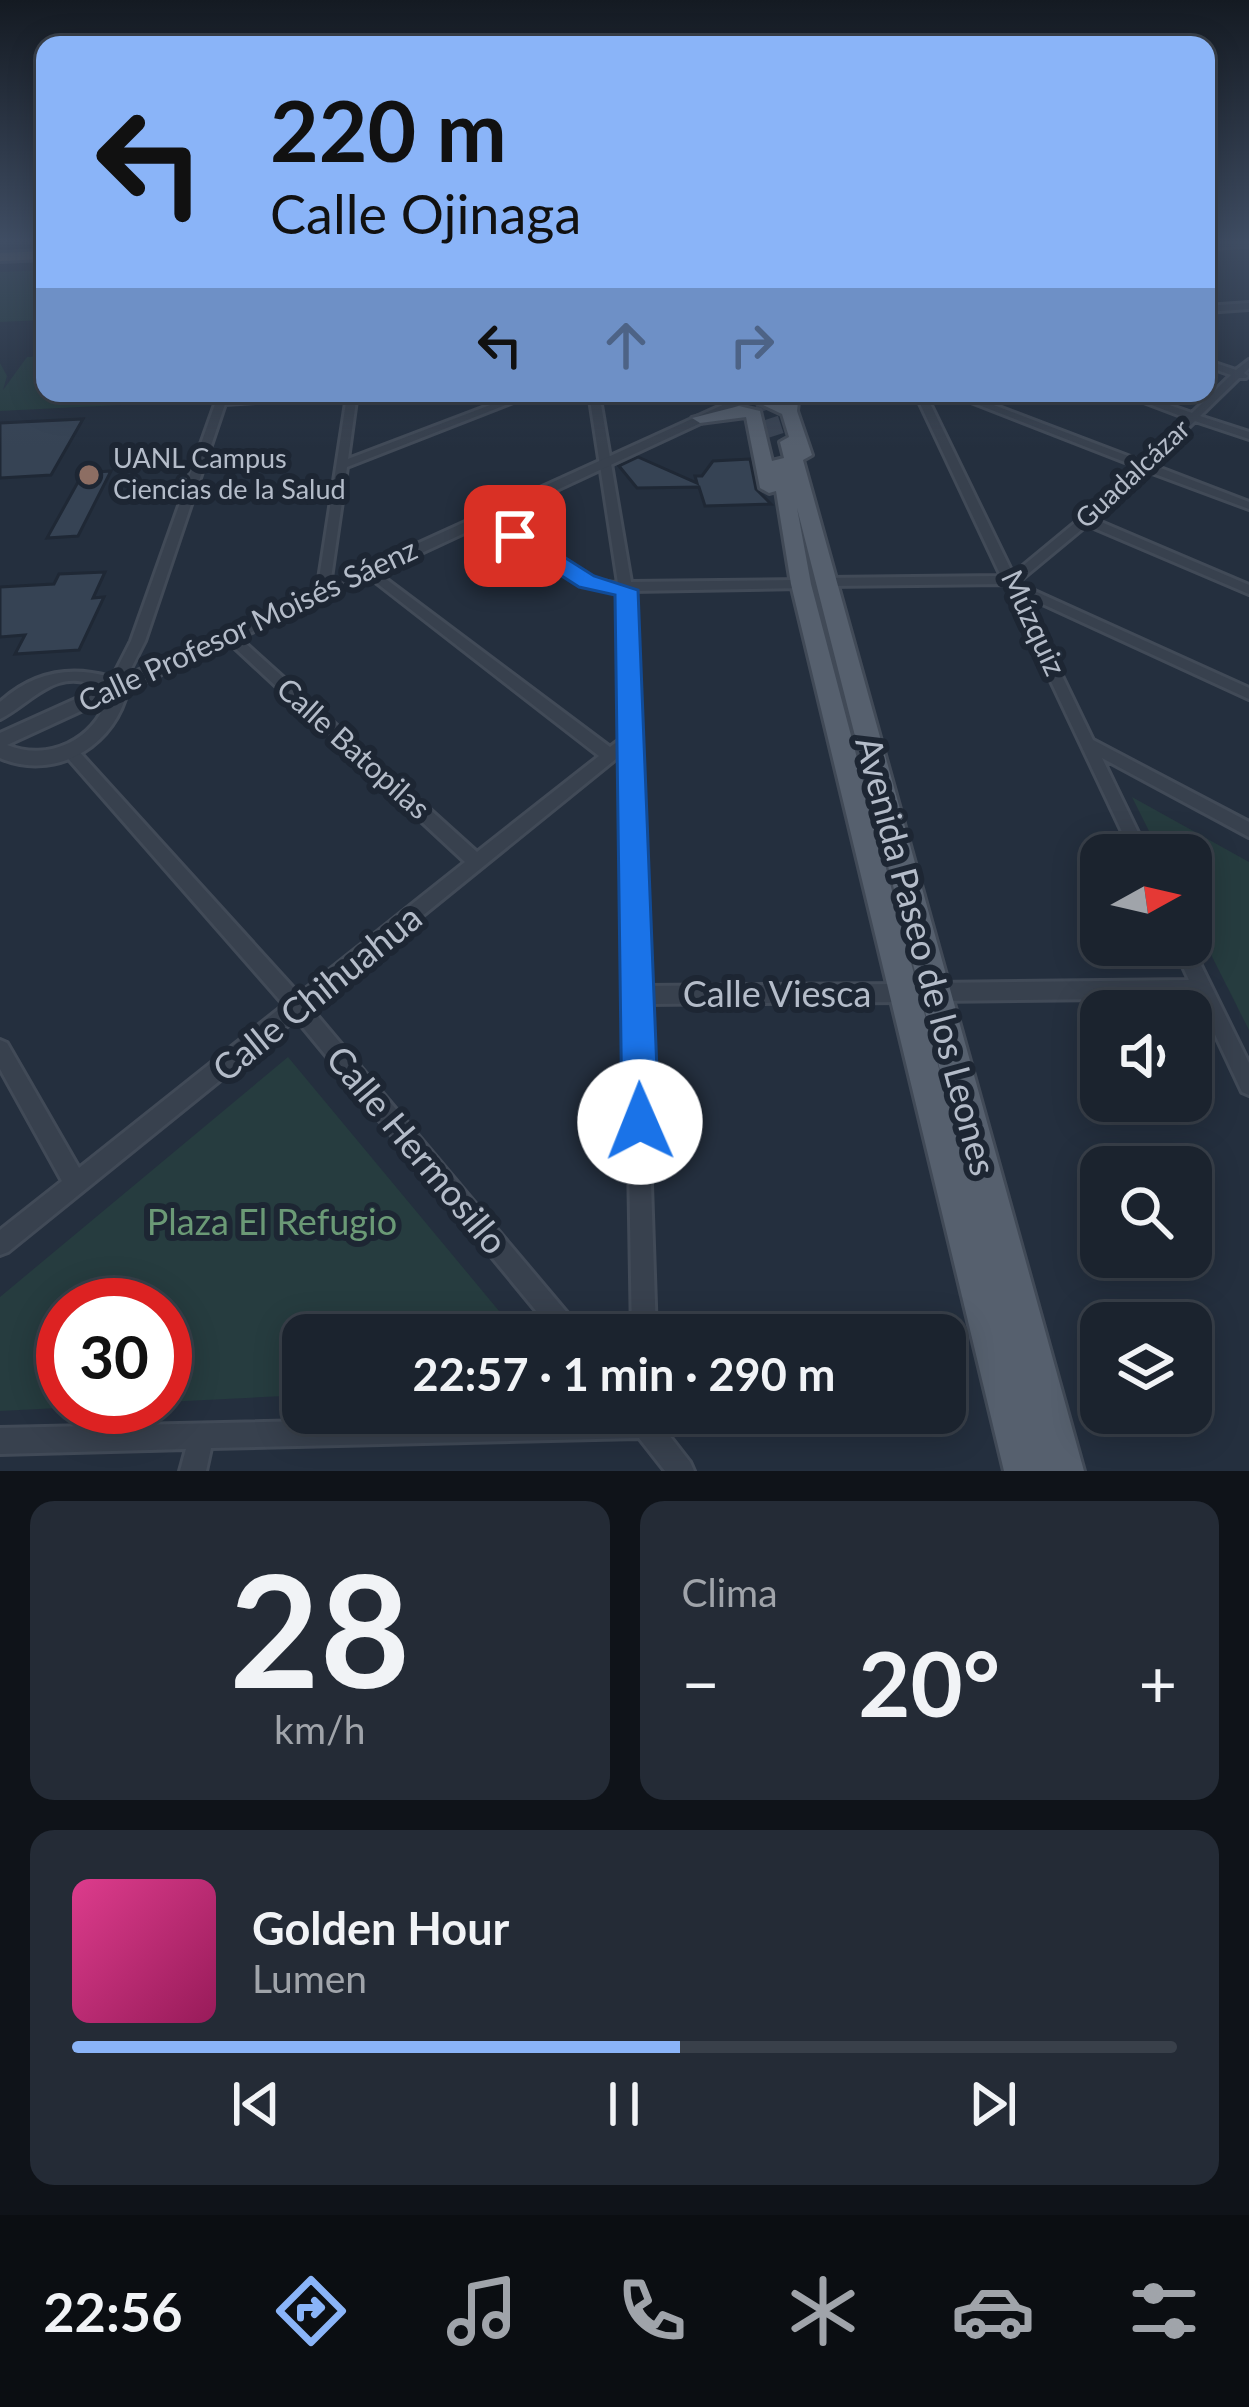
<!DOCTYPE html>
<html lang="es">
<meta charset="utf-8">
<style>
:root{--surface:#1b232e;--page:#242b36;--text:#f1f3f6;--muted:#a0a4aa;--line:#39404a;--accent:#8ab4f8}
body{margin:0;font-family:Lato,sans-serif;background:var(--page);color:var(--text);height:100vh;display:flex;flex-direction:column;font-size:45px;white-space:nowrap}
*{box-sizing:border-box;margin:0}
p{font-size:39px;color:var(--muted)}
.icon{flex:none;width:66px;height:66px;fill:none;stroke:currentColor;stroke-width:2;stroke-linecap:round;stroke-linejoin:round}
.map{position:relative;height:1471px;overflow:hidden}
.panel{display:flex;flex-direction:column;gap:30px;padding:30px;background:#0f1319;flex:1}
.panel>*{flex:none}
.top-card{position:absolute;left:36px;top:36px;width:1179px;height:366px;border-radius:24px;box-shadow:0 6px 30px #0003,0 0 0 3px var(--line);background:#8ab4f8;color:#111;overflow:hidden}
.needle{width:78px;rotate:82deg}
.controls{position:absolute;left:1080px;top:834px;display:grid;gap:24px}
.controls a{display:grid;place-items:center;width:132px;height:132px;border-radius:24px;background:var(--surface);box-shadow:0 6px 30px #0003,0 0 0 3px var(--line);font-size:60px}
.speed{position:absolute;left:36px;top:1278px;display:flex;gap:24px;font-size:60px;font-weight:700;text-align:center}
.speed>*{display:grid;place-content:center;width:156px;height:156px;border-radius:50%;background:var(--surface);box-shadow:0 6px 30px #0003,0 0 0 3px var(--line);line-height:1}
.speed .limit{border:18px solid #d22;background:#fff;color:#111}
.pin{position:absolute;display:grid;place-items:center;width:102px;height:102px;color:#fff;margin:-51px;border-radius:24px;box-shadow:0 6px 18px #0006}
.me{position:absolute;width:132px;margin:-66px;rotate:359deg;stroke-linejoin:round;filter:drop-shadow(0 0 9px #0008)}
.turn{display:flex;align-items:center;gap:42px;height:252px;padding:0 36px;font-size:54px}
.turn .icon{width:156px;height:156px;stroke-width:2.5}
.turn b{display:block;font-size:84px;line-height:102px}
.lanes{display:flex;align-items:center;height:114px;padding:0 36px;background:#0003;justify-content:center;gap:60px;direction:ltr}
.lanes .off{opacity:.35}
.big{font-size:90px;font-weight:700;line-height:1.1}
.panel .widget{flex:1;display:flex;flex-direction:column;justify-content:center;gap:18px;min-width:0;padding:0 42px;border-radius:24px;background:var(--page)}
.panel .dial{align-items:center;gap:0}
.dial b{font-size:156px;line-height:1}
.song{display:flex;align-items:center;gap:36px}
.cover{width:144px;height:144px;border-radius:18px;background:linear-gradient(135deg,hsl(330 70% 55%),hsl(330 70% 35%))}
.played{height:12px;border-radius:6px;background:linear-gradient(90deg,var(--accent) 55%,var(--line) 55%)}
.keys{display:flex;justify-content:space-around;direction:ltr}
.heat{display:flex;justify-content:space-between;align-items:center;font-size:66px;direction:ltr}
.panel .tiles{flex:1;display:grid;gap:30px;grid-template-columns:1fr 1fr}
.widget:last-child{grid-column:span 2}
.trip{position:absolute;left:282px;top:1314px;width:684px;height:120px;border-radius:24px;background:var(--surface);box-shadow:0 6px 30px #0003,0 0 0 3px var(--line);font-weight:700;line-height:120px;text-align:center}
.menu{display:flex;height:192px;justify-content:space-around;align-items:center;background:#0b0e12;color:var(--muted)}
.menu .icon{width:84px;height:84px}
.menu .current{color:var(--accent)}
.menu b{font-size:54px;color:var(--text)}
.map>svg:first-child{display:block}
.green{fill:#263c3f}
.building{fill:#364354;stroke:#1f2835;stroke-width:3}
.lines{fill:none;stroke-linecap:round;stroke-linejoin:round}
.primary-tunnel{stroke:#3a4453;stroke-width:18;stroke-dasharray:18 9;stroke-linecap:butt}
.minor-casing{stroke:#414a57;stroke-width:6}
.tertiary-casing{stroke:#414a57;stroke-width:6}
.primary-casing{stroke:#414a57;stroke-width:6}
.trunk-casing{stroke:#434c59;stroke-width:6}
.minor{fill:#38414e;fill-rule:evenodd}
.tertiary{fill:#38414e;fill-rule:evenodd}
.primary{fill:#56606e;fill-rule:evenodd}
.trunk{fill:#656462;fill-rule:evenodd}
.route{fill:#1a73e8;stroke:#114b97;stroke-width:3}
.education-dot{fill:#8d6e63;stroke:#1d2633;stroke-width:4.5}
.labels{text-anchor:middle;stroke-width:12;stroke-linejoin:round;paint-order:stroke}
.far-poi-label{font-size:27px;fill:#b4bcc9;stroke:#1d2633;text-anchor:start}
.far-street-label{font-size:27px;fill:#b4bcc9;stroke:#1d2633}
.street-label{font-size:30px;fill:#b4bcc9;stroke:#1d2633}
.near-street-label{font-size:36px;fill:#b4bcc9;stroke:#1d2633}
.near-park-label{font-size:36px;fill:#6b9a76;stroke:#1d2633}
</style>
<div class="map">
<svg width="1249" height="1471" viewBox="0 0 1249 1471">
<rect width="100%" height="100%" fill="#242f3e"/>
<g class="green">
<path d="M45 270V320L0 322V272Z"/>
<path d="M45 356V393H205L201 401 0 411V363L7 376 3 390 27 357Z"/>
<path d="M1132 797 1249 862V1030L1191 915V855H1161Z"/>
<path d="M288 1057 519 1335H303V1395L165 1402V1305H63V1407H79L0 1411V1297Z"/>
</g>
<g class="building">
<path d="M83 419 51 475 0 478V423Z"/>
<path d="M638 457 697 483 695 476H702L713 461 750 459 756 489 771 504 705 506 699 487 637 488 619 466Z"/>
<path d="M111 471 78 536 47 538 83 473Z"/>
<path d="M105 572 93 598 104 597 79 650 15 654 25 635 0 637V587L54 584 59 574Z"/>
</g>
<g class="lines">
<path class="primary-tunnel" d="M761 393 777 442"/>
<defs>
<g id="minor">
<path d="M1249 242V246L1206 248V244Z"/>
<path d="M1249 303V309L1206 312V306Z"/>
<path d="M1206 360 1236 370 1249 360V368L1244 373 1248 376 1246 378H1239L1200 416 1249 432V439L1195 421 1150 464 1249 502V509L1144 470 1094 519 1249 585V594L1087 525 1017 583 1249 688V699L1023 595 1093 740 1249 822V837L1102 758 1149 855H1133L1005 584 827 586 821 582 827 578 1001 576 915 393H925L1013 574 1082 517 1135 466 948 393H962L1141 461 1186 418 1120 393H1135L1192 413 1231 375 1206 366Z"/>
<path d="M219 393H227V398L303 393H357L348 459 522 393H536L347 467 329 592 323 596 317 592 347 396 225 404 145 641 118 694H108L106 690 131 641Z"/>
<path d="M589 393H599L631 582 801 580 807 584 801 588 632 591 637 734 640 738 637 742 645 986 905 984 912 987 914 993 912 999 905 1002 645 1004 656 1335H632L622 754 310 1007 579 1327 583 1335H556L296 1019 8 1252 0 1255V1230L62 1181 0 1069V1040L7 1043 79 1168 284 1005 65 755 62 751 65 747H75L299 994 465 862 221 635 223 632H233L477 852 599 756 360 570 366 566 370 567 610 747 622 738 620 591C577 592 512 544 480 516L482 514H490C525 537 576 583 618 583Z"/>
<path d="M1173 945H1191L1249 1063V1095L1242 1092 1198 998 935 1001 928 998 926 992 928 986 935 983 1189 980Z"/>
<path d="M657 1413 658 1421 690 1462 694 1471H665L639 1438 211 1448 206 1471H180L186 1449 0 1454V1428Z"/>
</g>
<path id="tertiary" d="M749 393H765L121 693 125 699C108 751 51 780 0 758V733L100 688C57 665 33 702 0 719V702C32 673 69 665 110 677L113 682ZM107 699C94 740 48 762 7 745Z"/>
<path id="primary" d="M747 393H763L782 402 783 393H799L797 411 812 455 803 460 1084 1471H1004L791 584 776 491 769 493 760 488 746 417 700 423 692 418 739 406 760 411 772 461 784 458 780 442 789 437 782 414 748 398ZM797 508 956 1133 811 584Z"/>
<path id="trunk" d="M45 251V259L0 261V253Z"/>
</defs>
<use href="#minor" class="minor-casing"/>
<use href="#tertiary" class="tertiary-casing"/>
<use href="#primary" class="primary-casing"/>
<use href="#trunk" class="trunk-casing"/>
<use href="#minor" class="minor"/>
<use href="#tertiary" class="tertiary"/>
<use href="#primary" class="primary"/>
<use href="#trunk" class="trunk"/>
</g>
<linearGradient id="sky" x2="0" y2="1"><stop stop-color="#141a22"/><stop offset="0.54" stop-color="#3f4d63"/><stop offset="1" stop-color="#3f4d63" stop-opacity="0"/></linearGradient>
<rect width="1249" height="447" fill="url(#sky)"/>
<path class="route" d="M507 531H523L594 576 638 590 659 1122 654 1136 640 1141 627 1136 622 1122 615 595 579 587 507 541Z"/>
<circle class="education-dot" cx="89" cy="475" r="12"/>
<g class="labels">
<g class="far-poi-label">
<text x="113" y="468">UANL Campus<tspan x="113" dy="31">Ciencias de la Salud</tspan></text>
</g>
<g class="far-street-label">
<text transform="translate(1133 474) rotate(-43)" y="9">Guadalcázar</text>
</g>
<g class="street-label">
<text transform="translate(1033 623) rotate(65)" y="10">Múzquiz</text>
<text transform="translate(248 626) rotate(-25)" y="10">Calle Profesor Moisés Sáenz</text>
<text transform="translate(353 749) rotate(42)" y="10">Calle Batopilas</text>
</g>
<g class="near-street-label">
<text transform="translate(926 956) rotate(75)" y="13">Avenida Paseo de los Leones</text>
<text transform="translate(317 993) rotate(-39)" y="13">Calle Chihuahua</text>
<text x="777" y="1007">Calle Viesca</text>
<text transform="translate(417 1150) rotate(50)" y="13">Calle Hermosillo</text>
</g>
<g class="near-park-label">
<text x="272" y="1235">Plaza El Refugio</text>
</g>
</g>
</svg>
<div class="controls">
<a><svg class="needle" viewBox="-14 -14 28 28"><path d="M0-13l5 13h-10z" fill="#e53935"/><path d="M0 13l5-13h-10z" fill="#a0a4aa"/></svg></a>
<a><svg class="icon" aria-label="sound" viewBox="0 0 24 24"><path d="M4 9h4l5-4v14l-5-4H4zM17 9q2 3 0 6"/></svg></a>
<a><svg class="icon" aria-label="search" viewBox="0 0 24 24"><circle cx="10" cy="10" r="6"/><path d="M15 15l6 6"/></svg></a>
<a><svg class="icon" aria-label="layers" viewBox="0 0 24 24"><path d="M12 4l9 5-9 5-9-5zM3 14l9 5 9-5"/></svg></a>
</div>
<div class="speed"><div class="limit">30</div></div>
<div class="pin" style="left:515px;top:536px;background:#d93025"><svg class="icon" aria-label="arrive" viewBox="0 0 24 24"><path d="M6 21V4h12l-3 4 3 4H6"/></svg></div>
<svg class="me" style="left:640px;top:1122px" viewBox="-20 -20 40 40"><circle r="19" fill="#fff"/><path d="M0-13L10 11 0 6-10 11z" fill="#1a73e8"/></svg>
<div class="trip">22:57 · 1 min · 290 m</div>
<div class="top-card">
<div class="turn"><svg class="icon" aria-label="left" viewBox="0 0 24 24"><path d="M17 20v-9H6M10 6l-5 5 5 5"/></svg><div><b>220 m</b>Calle Ojinaga</div></div>
<div class="lanes"><svg class="icon" aria-label="left" viewBox="0 0 24 24"><path d="M17 20v-9H6M10 6l-5 5 5 5"/></svg><svg class="icon off" aria-label="ahead" viewBox="0 0 24 24"><path d="M12 20V5M6 11l6-6 6 6"/></svg><svg class="icon off" aria-label="right" viewBox="0 0 24 24"><path d="M7 20v-9h11M14 6l5 5-5 5"/></svg></div>
</div>
</div>
<section class="panel">
<div class="tiles">
<div class="widget dial"><b>28</b><p>km/h</p></div>
<div class="widget"><p>Clima</p>
<div class="heat"><a>−</a><b class="big">20°</b><a>+</a></div>
</div>
<div class="widget">
<div class="song"><i class="cover"></i><div><b>Golden Hour</b><p>Lumen</p></div></div>
<div class="played"></div>
<div class="keys"><svg class="icon" aria-label="previous" viewBox="0 0 24 24"><path d="M18 5L8 12l10 7zM5 5v14"/></svg><svg class="icon" aria-label="pause" viewBox="0 0 24 24"><path d="M8 5v14M16 5v14"/></svg><svg class="icon" aria-label="next" viewBox="0 0 24 24"><path d="M6 5l10 7-10 7zM19 5v14"/></svg></div>
</div>
</div>
</section>
<nav class="menu">
<b>22:56</b>
<svg class="icon current" aria-label="directions" viewBox="0 0 24 24"><path d="M12 3l9 9-9 9-9-9zM9 14v-3h6M13 9l2 2-2 2"/></svg>
<svg class="icon" aria-label="music" viewBox="0 0 24 24"><path d="M9 18V5l10-2v13"/><circle cx="6" cy="18" r="3"/><circle cx="16" cy="16" r="3"/></svg>
<svg class="icon" aria-label="phone" viewBox="0 0 24 24"><path d="M5 4h4l2 5-3 2q2 4 5 5l2-3 5 2v4C11 20 4 13 5 4z"/></svg>
<svg class="icon" aria-label="climate" viewBox="0 0 24 24"><path d="M12 3v18M4 7l16 10M4 17L20 7"/></svg>
<svg class="icon" aria-label="car" viewBox="0 0 24 24"><path d="M5 17H2v-5l4-1 3-4h7l3 4 3 1v5h-3M9 17h6M6 11h13"/><circle cx="7" cy="17" r="2"/><circle cx="17" cy="17" r="2"/></svg>
<svg class="icon" aria-label="filters" viewBox="0 0 24 24"><path d="M4 7h16M4 17h16"/><circle cx="9" cy="7" r="2"/><circle cx="15" cy="17" r="2"/></svg>
</nav>
